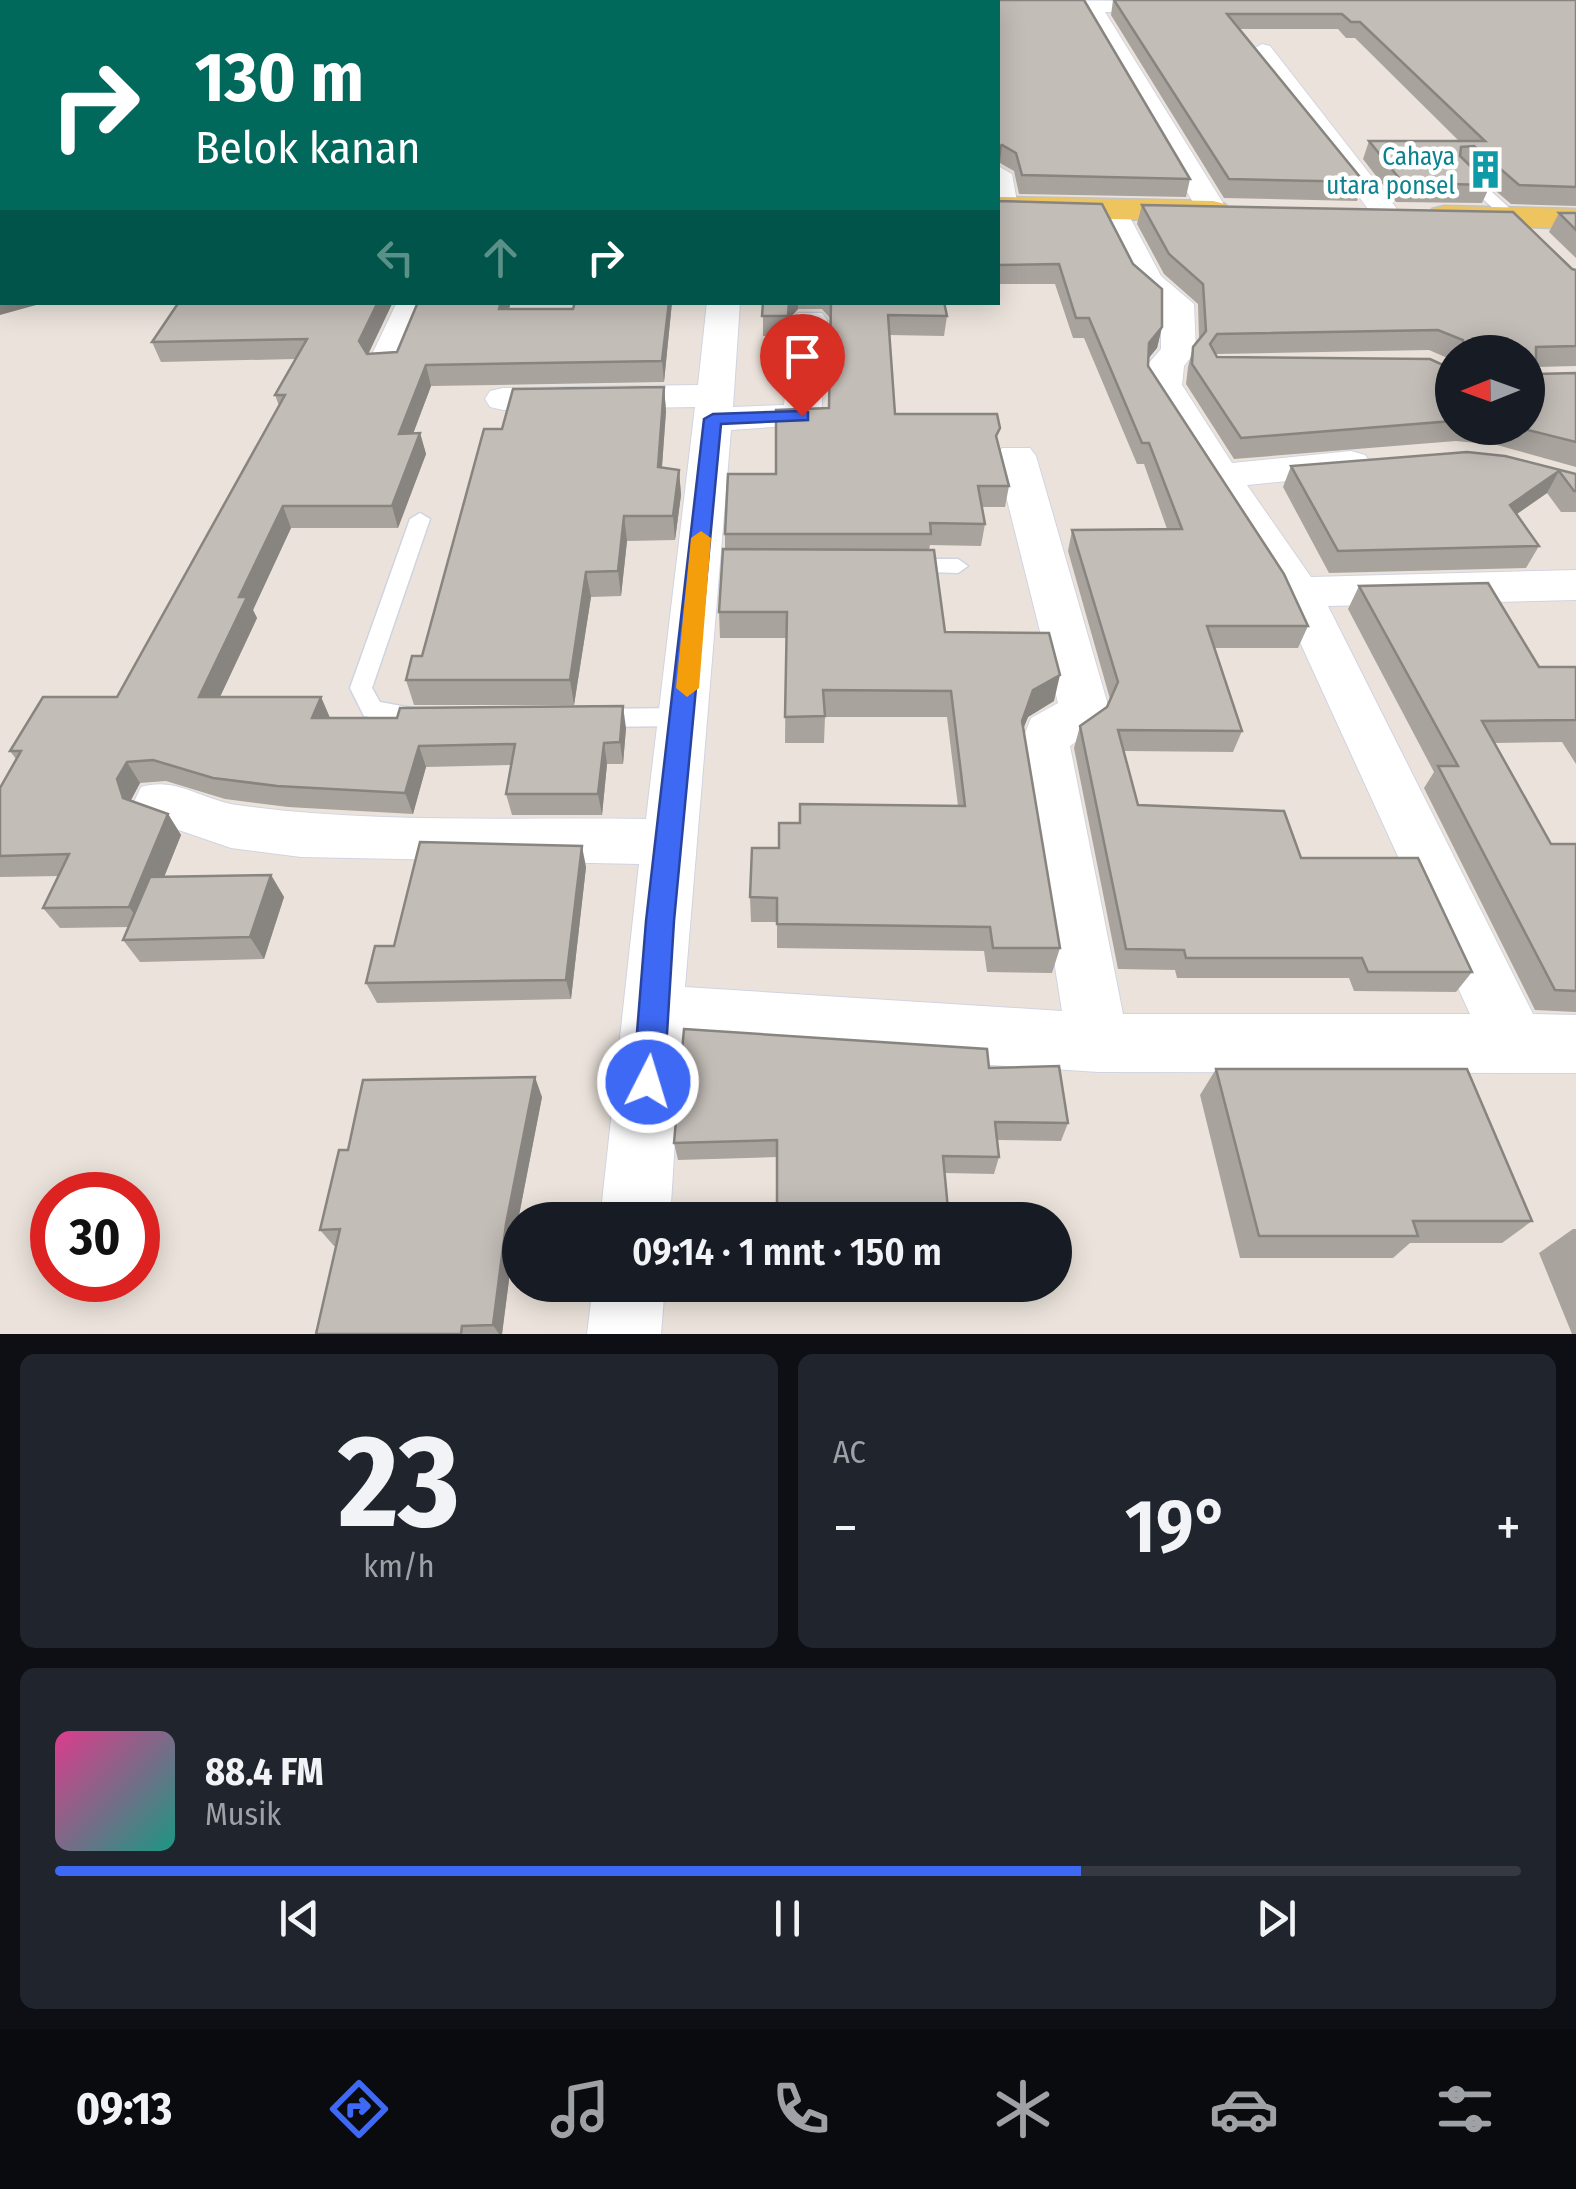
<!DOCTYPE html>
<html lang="id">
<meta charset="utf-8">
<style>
:root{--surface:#171b24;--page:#20242c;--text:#f1f3f6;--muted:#9ea1a6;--line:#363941;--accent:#3e69f5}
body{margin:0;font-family:"Fira Sans Condensed",sans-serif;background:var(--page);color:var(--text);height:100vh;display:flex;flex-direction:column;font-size:38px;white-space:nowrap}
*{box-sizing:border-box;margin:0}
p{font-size:32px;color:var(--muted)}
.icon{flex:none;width:55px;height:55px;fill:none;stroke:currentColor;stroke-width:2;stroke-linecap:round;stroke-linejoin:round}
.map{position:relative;height:1334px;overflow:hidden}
.side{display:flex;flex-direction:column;gap:20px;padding:20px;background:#0d0f14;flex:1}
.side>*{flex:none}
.banner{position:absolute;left:0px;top:0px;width:1000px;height:305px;box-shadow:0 5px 25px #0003;background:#00695c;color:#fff;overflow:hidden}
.needle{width:65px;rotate:269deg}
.fabs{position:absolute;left:1435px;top:335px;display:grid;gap:20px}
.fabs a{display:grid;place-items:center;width:110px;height:110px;border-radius:50%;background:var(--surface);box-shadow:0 5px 25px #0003;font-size:50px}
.speed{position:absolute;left:30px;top:1172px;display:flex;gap:20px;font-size:50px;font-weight:700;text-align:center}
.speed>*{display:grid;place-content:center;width:130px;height:130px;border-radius:50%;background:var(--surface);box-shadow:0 5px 25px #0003;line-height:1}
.speed .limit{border:15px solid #d22;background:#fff;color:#111}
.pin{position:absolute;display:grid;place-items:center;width:85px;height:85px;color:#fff;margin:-102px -42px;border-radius:50% 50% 50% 0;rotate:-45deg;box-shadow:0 0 10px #0007}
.pin .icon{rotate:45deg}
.me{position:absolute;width:110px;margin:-55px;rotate:5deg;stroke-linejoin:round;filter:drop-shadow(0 0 8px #0008)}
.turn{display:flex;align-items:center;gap:35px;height:210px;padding:0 30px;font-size:45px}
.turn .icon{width:130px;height:130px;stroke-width:2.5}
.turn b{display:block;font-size:70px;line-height:85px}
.lanes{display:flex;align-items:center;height:95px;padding:0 30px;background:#0003;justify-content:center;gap:50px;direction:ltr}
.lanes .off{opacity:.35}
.big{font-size:75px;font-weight:600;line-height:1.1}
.side .tile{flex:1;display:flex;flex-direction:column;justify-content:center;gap:15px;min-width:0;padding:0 35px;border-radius:15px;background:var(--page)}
.side .dial{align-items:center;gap:0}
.dial b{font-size:130px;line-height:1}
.song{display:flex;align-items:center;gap:30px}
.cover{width:120px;height:120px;border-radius:15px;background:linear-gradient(135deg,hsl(330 70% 55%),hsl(170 70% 35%))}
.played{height:10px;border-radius:5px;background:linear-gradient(90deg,var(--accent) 70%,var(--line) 70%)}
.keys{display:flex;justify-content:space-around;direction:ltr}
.heat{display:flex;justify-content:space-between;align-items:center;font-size:55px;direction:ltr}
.side .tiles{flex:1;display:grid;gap:20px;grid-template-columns:1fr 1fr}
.tile:last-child{grid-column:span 2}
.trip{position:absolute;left:502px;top:1202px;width:570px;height:100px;border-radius:50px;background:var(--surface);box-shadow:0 5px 25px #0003;font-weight:600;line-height:100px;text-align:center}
.tab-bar{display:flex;height:160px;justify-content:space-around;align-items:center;background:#090b0e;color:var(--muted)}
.tab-bar .icon{width:70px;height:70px}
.tab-bar .on{color:var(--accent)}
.tab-bar b{font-size:45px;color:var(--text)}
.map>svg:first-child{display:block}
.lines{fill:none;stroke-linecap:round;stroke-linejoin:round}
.lane-casing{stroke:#d0d4e1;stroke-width:3}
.street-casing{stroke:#d0d4e1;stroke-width:2}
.primary-casing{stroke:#c3c3c3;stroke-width:3}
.lane{fill:#fff;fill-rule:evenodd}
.street{fill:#fff;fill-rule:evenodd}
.primary{fill:#edc45e;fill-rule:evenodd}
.wall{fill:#a8a39d;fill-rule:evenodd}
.shaded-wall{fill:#888480}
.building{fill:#c3bdb7;stroke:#888480;stroke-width:2.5}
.route{fill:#3e69f5;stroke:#28449f;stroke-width:2.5}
.slow{fill:#f59e0b}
.labels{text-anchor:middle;stroke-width:9;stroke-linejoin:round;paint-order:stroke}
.far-culture-label{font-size:25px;fill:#0d838f;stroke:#fff;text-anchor:end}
</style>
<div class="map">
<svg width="1576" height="1334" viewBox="0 0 1576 1334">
<rect width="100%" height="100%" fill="#ebe3db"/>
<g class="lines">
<defs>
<g id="lane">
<path d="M1461 173H1471L1516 214V220H1506L1461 179Z"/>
<path d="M420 513 430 519 372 688 380 702 434 712 438 718 434 724 426 727 364 716 350 688 410 519Z"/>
<path d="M906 559H958L968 566 958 573 899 571 896 566Z"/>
<path d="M685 708 693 711 697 717 693 723 685 726 593 727 585 724 581 718 585 712 593 709Z"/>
</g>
<g id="street">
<path d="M990 0 1182 1 1185 6 1174 12H1105L1228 211 1223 217 1213 220 1198 211 1083 11 998 10V2Z"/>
<path d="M1262 44 1270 46 1397 209 1402 215 1397 221H1377L1250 51Z"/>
<path d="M998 166 1012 174 1018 207 1003 216 998 214Z"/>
<path d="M1111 201 1126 210 1161 276 1194 304 1196 351 1184 366 1182 385 1232 463 1351 451 1365 455 1371 463 1365 471 1351 475 1247 485 1311 577 1576 570V600L1328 606 1533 1014 1576 1015V1073L1098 1072 681 1044 670 1220H600L639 864 301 857 231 848 141 817 134 802 141 787C175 776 203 800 237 805 371 824 511 817 646 819L695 407 503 410 490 407 485 399 490 391 503 388 698 385 707 302H740L733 407 784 405 793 320 798 313H822L827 320 821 416 815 424 731 430 685 987 1062 1011 1020 746 1031 718 1058 703 996 456 1002 448H1030L1036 456 1108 705 1097 727 1070 746 1123 1014H1470L1278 594 1146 385 1148 364 1161 349V307L1132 282 1096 210Z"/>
<path d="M397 302H430L399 371H373L368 363Z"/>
<path d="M593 1285H665L661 1334H587Z"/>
</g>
<g id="primary">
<path d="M998 197 1213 201 1225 204 1230 211 1225 218 1213 221 998 217Z"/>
<path d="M1444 206 1576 209V229L1432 223 1427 216 1432 209Z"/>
</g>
</defs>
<use href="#lane" class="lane-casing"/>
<use href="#street" class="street-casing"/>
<use href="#primary" class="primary-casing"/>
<use href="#lane" class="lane"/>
<use href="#street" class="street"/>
<use href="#primary" class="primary"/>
</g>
<g class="wall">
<path d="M1084 0 1190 179 1186 197 1019 194 1014 171 1000 163 998 164V2Z"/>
<path d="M1113 0H1576V206L1511 204 1490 186 1482 203 1396 202 1363 159 1369 141H1459L1355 38H1346L1338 29H1239L1364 182 1357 201 1224 198 1111 15Z"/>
<path d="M998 188V201L1162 327 1157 348 1148 358V366L1308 626 1298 648H1214L1242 731 1233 752 1124 751 1138 805 1301 858 1472 972 1456 992 1354 991 1349 978H1177L1175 970 1118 969 1074 748 1080 726 1107 707 1110 699 1068 551 1072 530 1167 529 1144 464H1137L1084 338H1073L1055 284H998Z"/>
<path d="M1142 205 1576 270V366L1536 367V374L1576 373V467L1497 445 1456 441 1234 459 1186 384 1188 367 1193 347 1199 339 1198 304 1164 274 1137 224ZM1429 350 1452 360V352H1528V428H1452V369L1217 357 1216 354Z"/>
<path d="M1559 213H1576V258L1549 232Z"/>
<path d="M179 302 368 354 397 352 418 302H511L509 309H573L575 302H672L664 382 431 386 413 434 420 433 426 454 398 528H291L253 610 257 618 220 697H321L330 718 626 728 623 764H607L602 815H512L506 794 511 765 426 767 413 814 288 807 225 799 166 781 140 783 131 800 168 814 181 835 164 877 271 875 284 897 264 959 140 962 123 940 129 927 60 928 43 908 59 876 0 877V788L16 759 10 751 117 697 279 406 275 395 295 359 161 362 152 342Z"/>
<path d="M763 302H944L947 316 944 336 889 335 895 414 998 443 1009 486 1005 507H982L985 524 981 546 930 545 929 550 945 632 1054 701 1028 717 1023 728 1060 948 1052 973 987 972 984 951 777 948V922H751L750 897 779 848 800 823 958 806 947 717H825L824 743H785L786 638H720L719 612 725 549V534L776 474 829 408 830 318 822 309H798L790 318 788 336H763Z"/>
<path d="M664 387 666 411 662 468 679 470 681 495 675 540 627 541 621 596 591 597 574 705H414L406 680 422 656 502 429Z"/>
<path d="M1467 452 1576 474V512H1561L1547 493 1517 514 1539 546 1526 568 1329 573 1283 487 1291 466Z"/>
<path d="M1359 586 1539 667H1576V764L1562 742 1494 743 1551 844H1576V1012L1535 1010 1424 788 1434 772 1348 609Z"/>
<path d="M586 867 571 999 377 1003 366 983 394 946Z"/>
<path d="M989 1068 1068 1123 1061 1141 997 1140 999 1157 994 1174 945 1173 777 1157 678 1160 674 1143Z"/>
<path d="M1216 1069 1532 1221 1502 1243H1410L1393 1258H1240L1200 1095Z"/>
<path d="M542 1097 514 1241 502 1334H316L336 1246H334L320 1230 348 1150Z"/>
<path d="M1573 1229H1576V1334H1572L1539 1253Z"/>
</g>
<g class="shaded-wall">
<path d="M1002 145 1000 163 998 164V147Z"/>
<path d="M2 292V302H47L0 315V293Z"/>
<path d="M378 302H393L365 361 359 341Z"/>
<path d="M501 302H511L503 329 499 309Z"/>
<path d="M669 302H672L664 382 662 361Z"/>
<path d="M789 302H798V309L790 318 788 336Z"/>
<path d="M1162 327 1157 348 1144 364 1149 343Z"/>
<path d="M426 365 431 386 405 455 399 434Z"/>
<path d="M664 387 666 411 660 492 658 467Z"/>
<path d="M420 433 426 454 398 528 392 506Z"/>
<path d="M679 470 681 495 675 540 673 516Z"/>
<path d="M1559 471 1547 493 1498 527 1510 505Z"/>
<path d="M283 506 291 528 253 610 257 618 210 718 199 697 239 597Z"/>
<path d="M624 516 627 541 621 596 618 571Z"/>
<path d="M586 572 591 597 574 705 570 680Z"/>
<path d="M1060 675 1054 701 1028 717 1016 747 1022 721 1033 690Z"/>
<path d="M321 697 330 718H312Z"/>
<path d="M623 706 626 728 623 764 620 742Z"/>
<path d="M604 743 607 764 602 815 598 794Z"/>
<path d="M419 746 426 767 413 814 405 793Z"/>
<path d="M127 762 140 783 131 800 123 798 117 779Z"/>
<path d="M168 814 181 835 144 927 129 907Z"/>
<path d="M582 846 586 867 571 999 566 980Z"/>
<path d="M271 875 284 897 264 959 250 937Z"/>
<path d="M535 1077 542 1097 514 1241 502 1334H499L493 1325 506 1224Z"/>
</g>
<g class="building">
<path d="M0 0H452L451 2H2V292L0 293Z"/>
<path d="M525 0H1084L1190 179 1022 175 1016 153 1002 145 998 147V2H524Z"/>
<path d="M1114 0H1576V187L1519 185 1474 146 1461 147 1460 156 1490 185 1403 183 1369 141H1485L1360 22H1351L1342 14H1227L1364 182 1229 179Z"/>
<path d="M998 188V201L1102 204 1133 264 1162 289V327L1149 343 1148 366 1284 574 1308 626H1207L1242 731 1118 730 1138 805 1284 811 1301 858H1418L1472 972H1368L1362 958H1186L1184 950 1126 949 1080 726 1107 707 1118 682 1072 530 1182 529 1149 443H1142L1089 318H1076L1059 264 998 265Z"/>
<path d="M1142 205 1513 212 1572 269 1576 270V346L1536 347V374L1576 373V442L1520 428H1528V352H1464L1463 340 1438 330 1217 334 1210 344 1217 357 1430 359 1452 369V421L1241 438 1192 364 1193 347 1206 331 1203 284 1169 254Z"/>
<path d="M1559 213H1576V230Z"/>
<path d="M179 302H378L359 341 367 354 397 352 418 302H501L499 309H573L575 302H669L662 361 426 365 399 434 420 433 392 506H283L239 597H247L199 697H321L312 718H397L400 708 623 706 620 742 604 743 598 794H506L515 744 419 746 405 793 277 786 213 778 153 760 127 762 117 779 123 798 168 814 129 907 43 908 69 854 0 856V788L21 751H10L43 697H117L285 395H275L307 339 152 342Z"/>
<path d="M763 302H789L788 316H762Z"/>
<path d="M831 302H944L947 316 888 315 895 414H997L1000 428 996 436 1009 486H978L985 524 930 523 931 534H725L728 474H776V410L829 408Z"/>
<path d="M664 387 658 467 679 470 673 516H624L618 571 586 572 570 680H406L412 656H422L484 429H502L513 389Z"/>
<path d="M1467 452 1505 456 1576 474V491H1574L1559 471 1510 505 1539 546 1338 551 1291 466Z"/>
<path d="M723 549 934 550 945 632 1049 633 1060 675 1033 690 1022 721 1060 948H993L990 927 777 924V898L750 897 752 848H779V823H800V804L965 806 951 691 823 690 825 716 785 717 787 612H719Z"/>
<path d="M1488 583 1539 667H1576V720L1482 721 1551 844H1576V991L1555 990 1438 766H1458L1359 586Z"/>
<path d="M420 842 582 846 566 980 366 983 375 946H394Z"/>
<path d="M271 875 250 937 123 940 150 877Z"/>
<path d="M684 1029 987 1049 989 1068 1059 1066 1068 1123 995 1122 999 1157 943 1156 949 1220H777V1140L674 1143Z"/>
<path d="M1216 1069H1467L1532 1221H1413L1418 1236H1259Z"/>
<path d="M535 1077 506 1224 493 1325 462 1326 461 1334H316L340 1229 320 1230 339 1150H348L363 1080Z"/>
</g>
<path class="route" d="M802 411 808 412V420L721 424 674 921 664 1082 659 1093 648 1097 637 1093 633 1082 646 921 704 419 713 414Z"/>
<path class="slow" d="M701 531 711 538 699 688 687 697 676 688 691 538Z"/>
<defs>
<symbol id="building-bare" viewBox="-9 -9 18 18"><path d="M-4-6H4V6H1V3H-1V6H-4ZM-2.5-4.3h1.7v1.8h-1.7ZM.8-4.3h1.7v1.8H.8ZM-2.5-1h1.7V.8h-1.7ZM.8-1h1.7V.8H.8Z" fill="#0f9aa8" stroke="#fff" stroke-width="2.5" paint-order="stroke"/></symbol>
</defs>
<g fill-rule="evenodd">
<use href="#building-bare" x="1458" y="142" width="55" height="55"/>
</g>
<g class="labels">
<g class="far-culture-label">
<text x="1455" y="165">Cahaya<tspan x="1455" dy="29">utara ponsel</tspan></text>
</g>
</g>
</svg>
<div class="fabs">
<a><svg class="needle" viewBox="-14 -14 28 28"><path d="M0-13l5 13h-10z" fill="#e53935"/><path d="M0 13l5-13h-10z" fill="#9ea1a6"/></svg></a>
</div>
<div class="speed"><div class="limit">30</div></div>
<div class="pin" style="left:802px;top:416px;background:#d93025"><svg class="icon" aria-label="arrive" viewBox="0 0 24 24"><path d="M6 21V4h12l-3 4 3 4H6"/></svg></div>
<svg class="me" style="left:648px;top:1082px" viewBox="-20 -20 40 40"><circle r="17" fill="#3e69f5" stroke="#fff" stroke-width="3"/><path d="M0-11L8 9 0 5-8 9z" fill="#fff"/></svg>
<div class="trip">09:14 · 1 mnt · 150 m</div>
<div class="banner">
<div class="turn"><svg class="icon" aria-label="right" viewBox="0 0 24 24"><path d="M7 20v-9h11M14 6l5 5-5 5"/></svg><div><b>130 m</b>Belok kanan</div></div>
<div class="lanes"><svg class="icon off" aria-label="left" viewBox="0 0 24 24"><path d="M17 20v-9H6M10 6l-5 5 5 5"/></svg><svg class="icon off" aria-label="ahead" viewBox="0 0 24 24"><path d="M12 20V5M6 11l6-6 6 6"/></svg><svg class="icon" aria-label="right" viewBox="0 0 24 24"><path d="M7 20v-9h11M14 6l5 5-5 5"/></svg></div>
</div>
</div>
<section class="side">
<div class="tiles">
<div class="tile dial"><b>23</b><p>km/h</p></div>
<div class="tile"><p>AC</p>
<div class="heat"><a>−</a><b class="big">19°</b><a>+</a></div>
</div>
<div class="tile">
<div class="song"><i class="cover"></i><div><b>88.4 FM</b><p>Musik</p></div></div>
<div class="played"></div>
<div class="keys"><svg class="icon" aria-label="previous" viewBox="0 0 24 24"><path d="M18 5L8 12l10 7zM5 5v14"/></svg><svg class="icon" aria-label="pause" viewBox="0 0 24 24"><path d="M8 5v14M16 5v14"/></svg><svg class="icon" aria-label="next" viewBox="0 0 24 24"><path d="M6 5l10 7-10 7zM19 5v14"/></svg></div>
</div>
</div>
</section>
<nav class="tab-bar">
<b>09:13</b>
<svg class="icon on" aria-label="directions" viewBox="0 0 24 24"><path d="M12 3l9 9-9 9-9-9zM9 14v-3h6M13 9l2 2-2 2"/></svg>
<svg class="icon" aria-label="music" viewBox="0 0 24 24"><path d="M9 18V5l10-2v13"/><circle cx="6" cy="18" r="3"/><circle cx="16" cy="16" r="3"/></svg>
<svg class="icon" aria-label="phone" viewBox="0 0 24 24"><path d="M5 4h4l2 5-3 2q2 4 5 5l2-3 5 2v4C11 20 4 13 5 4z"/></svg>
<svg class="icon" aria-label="climate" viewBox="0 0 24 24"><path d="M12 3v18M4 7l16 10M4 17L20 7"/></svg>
<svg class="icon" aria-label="car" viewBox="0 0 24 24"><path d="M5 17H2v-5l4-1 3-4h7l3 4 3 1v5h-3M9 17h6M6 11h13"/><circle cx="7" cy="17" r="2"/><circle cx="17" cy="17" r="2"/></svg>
<svg class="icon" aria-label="filters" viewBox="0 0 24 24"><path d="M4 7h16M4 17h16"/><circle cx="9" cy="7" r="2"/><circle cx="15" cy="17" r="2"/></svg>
</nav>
